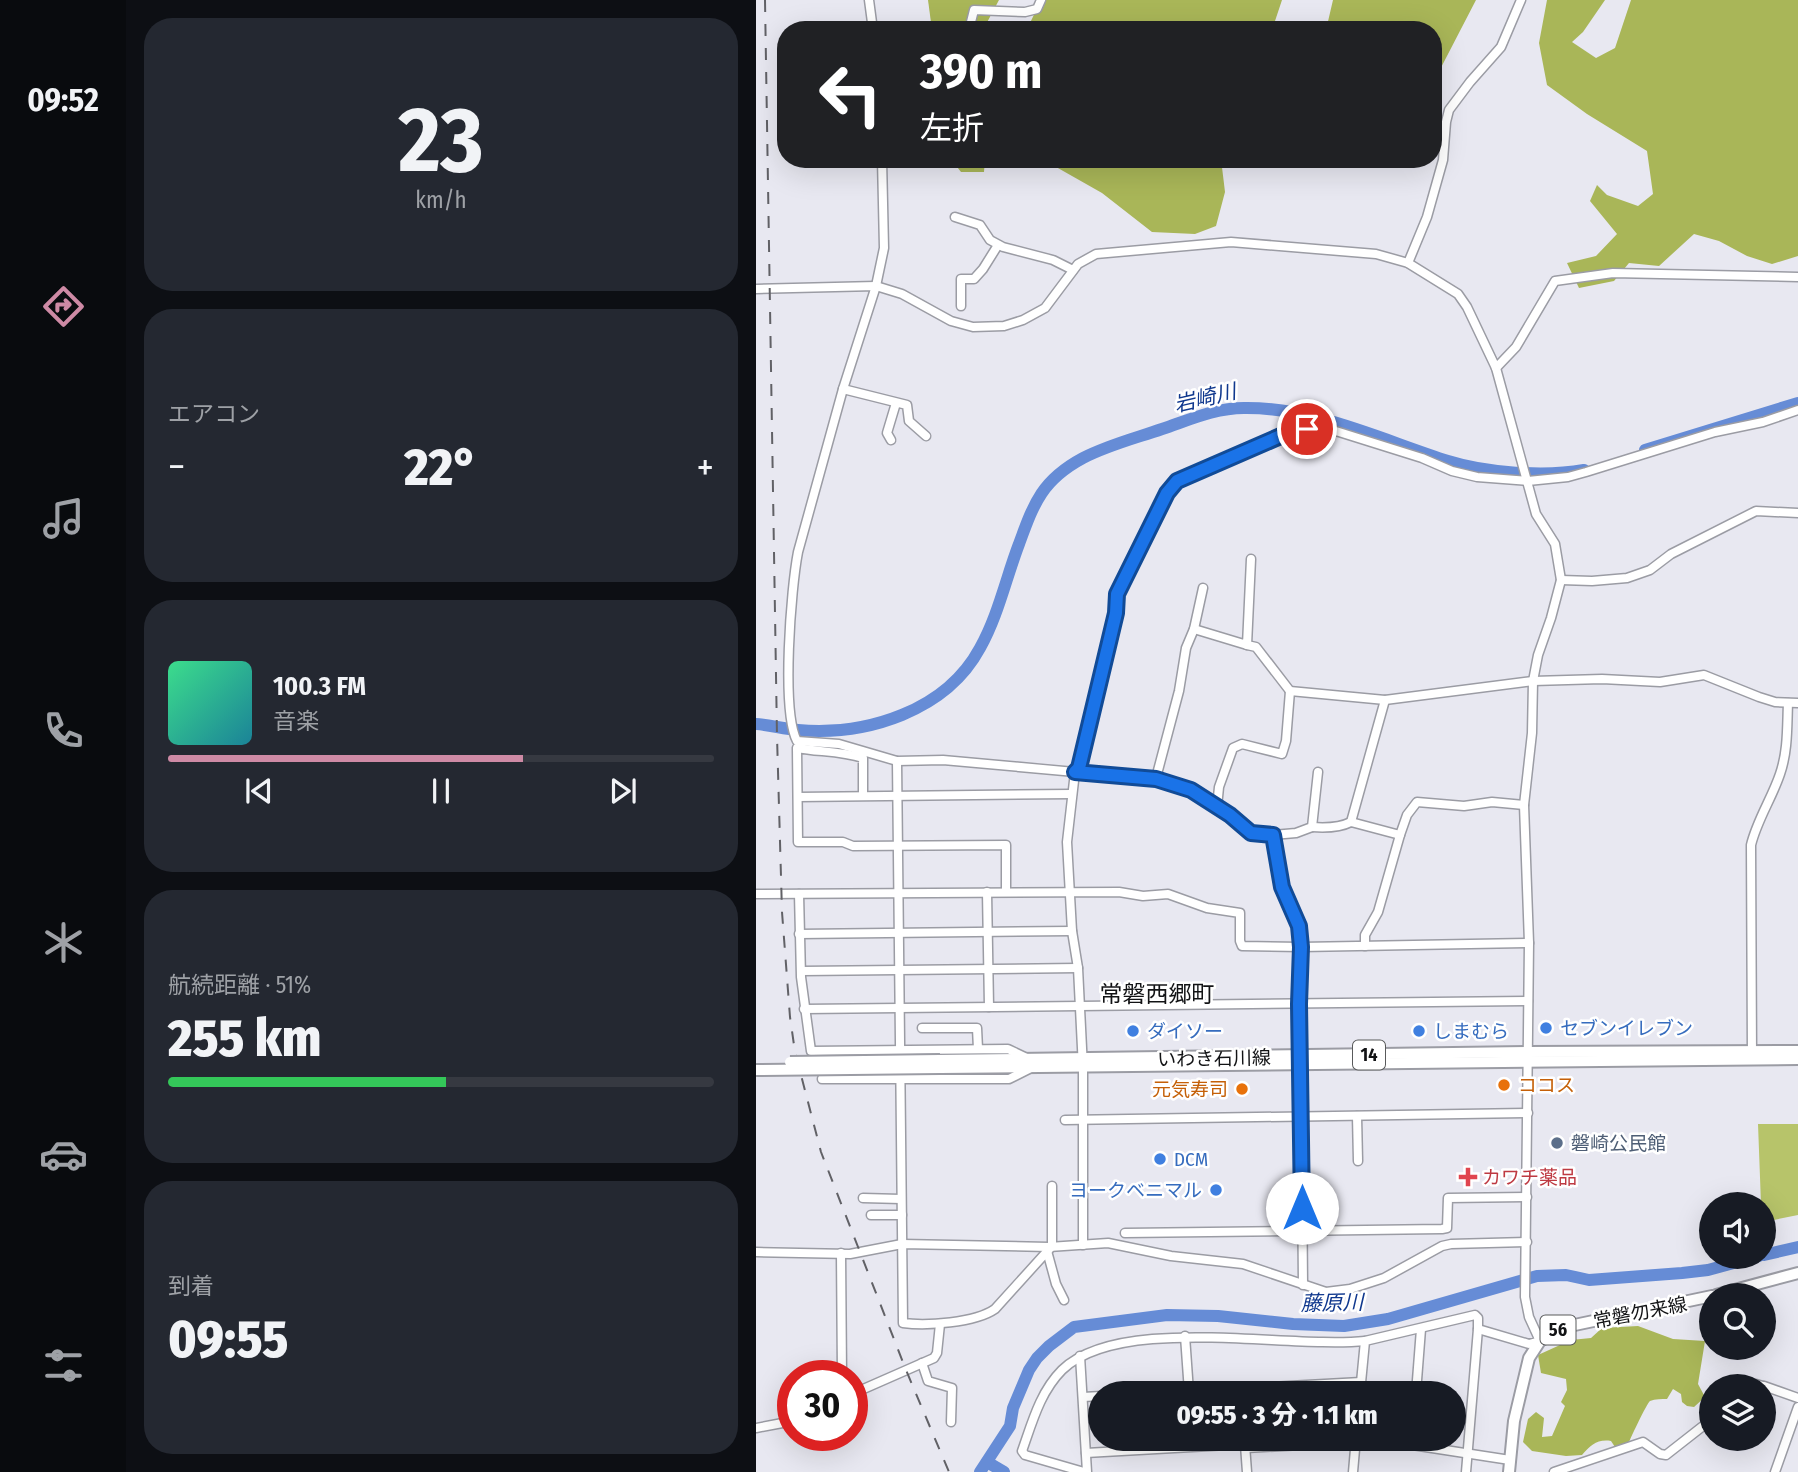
<!DOCTYPE html>
<html lang="ja">
<meta charset="utf-8">
<style>
:root{--surface:#171b24;--page:#242831;--text:#f1f3f6;--muted:#9ea1a6;--line:#363941;--accent:#ce8aa5}
body{margin:0;font-family:"Fira Sans Condensed","Noto Sans JP",sans-serif;background:var(--page);color:var(--text);height:100vh;display:flex;flex-direction:column;font-size:26px;white-space:nowrap}
*{box-sizing:border-box;margin:0}
p{font-size:23px;color:var(--muted)}
.icon{flex:none;width:38px;height:38px;fill:none;stroke:currentColor;stroke-width:2;stroke-linecap:round;stroke-linejoin:round}
.map{position:relative;flex:1;overflow:hidden}
.panel{display:flex;flex-direction:column;gap:18px;padding:18px;background:#0d0f14;width:630px}
.panel>*{flex:none}
.hud{position:absolute;left:21px;top:21px;width:665px;height:147px;border-radius:28px;box-shadow:0 7px 28px #0002;background:#202124;color:#fff;overflow:hidden}
.controls{position:absolute;left:943px;top:1192px;display:grid;gap:14px}
.controls a{display:grid;place-items:center;width:77px;height:77px;border-radius:50%;background:var(--surface);box-shadow:0 7px 28px #0002;font-size:35px}
.speed{position:absolute;left:21px;top:1360px;display:flex;gap:14px;font-size:35px;font-weight:700;text-align:center}
.speed>*{display:grid;place-content:center;width:91px;height:91px;border-radius:50%;background:var(--surface);box-shadow:0 7px 28px #0002;line-height:1}
.speed .limit{border:10px solid #d22;background:#fff;color:#111}
.pin{position:absolute;display:grid;place-items:center;width:60px;height:60px;color:#fff;margin:-30px;border:4px solid #fff;border-radius:50%;box-shadow:0 2px 7px #0007}
.me{position:absolute;width:77px;margin:-38px;rotate:0deg;stroke-linejoin:round;filter:drop-shadow(0 0 5px #0008)}
.turn{display:flex;align-items:center;gap:24px;height:147px;padding:0 28px;font-size:32px}
.turn .icon{width:91px;height:91px;stroke-width:2.5}
.turn b{display:block;font-size:49px;line-height:60px}
.big{font-size:52px;font-weight:800;line-height:1.1}
.panel .widget{flex:1;display:flex;flex-direction:column;justify-content:center;gap:10px;min-width:0;padding:0 24px;border-radius:28px;background:var(--page)}
.panel .dial{align-items:center;gap:0}
.dial b{font-size:91px;line-height:1}
.song{display:flex;align-items:center;gap:21px}
.cover{width:84px;height:84px;border-radius:10px;background:linear-gradient(135deg,hsl(150 70% 55%),hsl(190 70% 35%))}
.played{height:7px;border-radius:4px;background:linear-gradient(90deg,var(--accent) 65%,var(--line) 65%)}
.keys{display:flex;justify-content:space-around;direction:ltr}
.heat{display:flex;justify-content:space-between;align-items:center;font-size:38px;direction:ltr}
.charge{height:10px;border-radius:5px;background:linear-gradient(90deg,#34c759 51%,var(--line) 0)}
.trip{position:absolute;left:332px;top:1381px;width:378px;height:70px;border-radius:35px;background:var(--surface);box-shadow:0 7px 28px #0002;font-weight:800;line-height:70px;text-align:center}
main{display:flex;flex:1;min-height:0}
.dock{display:flex;flex-direction:column;width:126px;justify-content:space-around;align-items:center;background:#090b0e;color:var(--muted)}
.dock .icon{width:49px;height:49px}
.dock .selected{color:var(--accent)}
.dock b{font-size:32px;color:var(--text)}
.map>svg:first-child{display:block}
.green{fill:#b7c46a}
.forest{fill:#a9b658}
.lines{fill:none;stroke-linecap:round;stroke-linejoin:round}
.river{stroke:#668cd6;stroke-width:12}
.minor-casing{stroke:#9b9ca4;stroke-width:11}
.major-casing{stroke:#9b9ca4;stroke-width:14}
.minor{stroke:#fff;stroke-width:8}
.major{stroke:#fff;stroke-width:10}
.rail{stroke:#616166;stroke-width:2;stroke-dasharray:12 12;stroke-linecap:butt}
.major-bridge-casing{stroke:#9b9ca4;stroke-width:14;stroke-linecap:butt}
.major-bridge{stroke:#fff;stroke-width:10}
.route-casing{stroke:#114b97;stroke-width:18}
.route{stroke:#1a73e8;stroke-width:12}
.shop-dot{fill:#3f7fe0;stroke:#fff;stroke-width:2.5}
.food-dot{fill:#e8710a;stroke:#fff;stroke-width:2.5}
.service-dot{fill:#5c6f8a;stroke:#fff;stroke-width:2.5}
.health-dot{fill:#e0444e;stroke:#fff;stroke-width:2.5}
.labels{text-anchor:middle;stroke-width:5;stroke-linejoin:round;paint-order:stroke}
.shield{fill:#fff;stroke:#595a5b;stroke-width:2}
.shield-label{font-size:18px;font-weight:bold;fill:#121315}
.shop-label{font-size:19px;fill:#366cbe;stroke:#fff;text-anchor:start}
.street-label{font-size:19px;fill:#121315;stroke:#fff}
.food-label{font-size:19px;fill:#c56008;stroke:#fff;text-anchor:start}
.service-label{font-size:19px;fill:#4e5e75;stroke:#fff;text-anchor:start}
.health-label{font-size:19px;fill:#be3a42;stroke:#fff;text-anchor:start}
.water-label{font-size:21px;font-style:italic;fill:#10388e;stroke:#fff}
.quarter-label{font-size:23px;fill:#121315;stroke:#fff}
</style>
<main>
<nav class="dock">
<b>09:52</b>
<svg class="icon selected" aria-label="directions" viewBox="0 0 24 24"><path d="M12 3l9 9-9 9-9-9zM9 14v-3h6M13 9l2 2-2 2"/></svg>
<svg class="icon" aria-label="music" viewBox="0 0 24 24"><path d="M9 18V5l10-2v13"/><circle cx="6" cy="18" r="3"/><circle cx="16" cy="16" r="3"/></svg>
<svg class="icon" aria-label="phone" viewBox="0 0 24 24"><path d="M5 4h4l2 5-3 2q2 4 5 5l2-3 5 2v4C11 20 4 13 5 4z"/></svg>
<svg class="icon" aria-label="climate" viewBox="0 0 24 24"><path d="M12 3v18M4 7l16 10M4 17L20 7"/></svg>
<svg class="icon" aria-label="car" viewBox="0 0 24 24"><path d="M5 17H2v-5l4-1 3-4h7l3 4 3 1v5h-3M9 17h6M6 11h13"/><circle cx="7" cy="17" r="2"/><circle cx="17" cy="17" r="2"/></svg>
<svg class="icon" aria-label="filters" viewBox="0 0 24 24"><path d="M4 7h16M4 17h16"/><circle cx="9" cy="7" r="2"/><circle cx="15" cy="17" r="2"/></svg>
</nav>
<section class="panel">
<div class="widget dial"><b>23</b><p>km/h</p></div>
<div class="widget"><p>エアコン</p>
<div class="heat"><a>−</a><b class="big">22°</b><a>+</a></div>
</div>
<div class="widget">
<div class="song"><i class="cover"></i><div><b>100.3 FM</b><p>音楽</p></div></div>
<div class="played"></div>
<div class="keys"><svg class="icon" aria-label="previous" viewBox="0 0 24 24"><path d="M18 5L8 12l10 7zM5 5v14"/></svg><svg class="icon" aria-label="pause" viewBox="0 0 24 24"><path d="M8 5v14M16 5v14"/></svg><svg class="icon" aria-label="next" viewBox="0 0 24 24"><path d="M6 5l10 7-10 7zM19 5v14"/></svg></div>
</div>
<div class="widget"><p>航続距離 · 51%</p><b class="big">255 km</b><div class="charge"></div></div>
<div class="widget"><p>到着</p><b class="big">09:55</b></div>
</section>
<div class="map">
<svg width="1042" height="1472" viewBox="0 0 1042 1472">
<rect width="100%" height="100%" fill="#e8e8f1"/>
<path class="green" d="M1002 1124H1042V1215L1008 1222V1204H1005Z"/>
<g class="forest">
<path d="M172 0H243L227 30H176Z"/>
<path d="M285 0H526L516 30H265L274 23Z"/>
<path d="M577 0H720L677 83V30H570Z"/>
<path d="M791 0H849L827 32 816 42 840 58 859 48 875 0H1042V256L1016 264 991 256 963 241 938 234 903 266 873 263 858 281 823 288 811 263 840 256 861 234 834 201 841 185 851 195 882 206 897 194 891 151 831 114 791 85 783 43Z"/>
<path d="M195 159H229L228 172H205Z"/>
<path d="M286 159H465L469 192 460 226 439 234 396 232 346 193Z"/>
<path d="M882 1326 917 1339 949 1341 942 1384 949 1397 938 1407 931 1406 926 1402 925 1394 917 1389 911 1399C906 1399 899 1399 894 1401 891 1403 873 1441 871 1447H859L855 1441C841 1439 835 1445 826 1455L810 1456 776 1451 767 1442 772 1419 780 1412 788 1418 786 1437 796 1436 809 1406 805 1402 811 1390 810 1379 785 1373 782 1355 815 1340 835 1338 846 1328Z"/>
</g>
<g class="lines">
<g class="river">
<path d="M889 450 1042 403"/>
<path d="M0 724C14 725 28 729 42 730 111 736 190 711 224 648 242 616 250 578 263 544 278 503 286 480 327 458 352 445 380 438 406 429 433 420 459 408 488 408 558 407 626 440 692 461 730 473 789 477 828 470"/>
<path d="M1008 1255 1042 1247"/>
<path d="M231 1462 248 1472"/>
<path d="M224 1472 254 1426 257 1408 273 1370 281 1358 293 1346 318 1327 411 1315 462 1316 537 1324 588 1326 632 1319 781 1276 810 1275 833 1280 926 1273 952 1270 1003 1256"/>
</g>
<defs>
<g id="minor">
<path d="M113 0 117 30"/>
<path d="M213 30 218 10 269 12 281 9 285 0"/>
<path d="M126 159 128 248 120 286 87 389 42 552C35 588 25 711 41 741L83 744 141 761 187 760 319 772 311 842 316 931 322 968 327 1068V1245"/>
<path d="M199 217 224 225 234 240 247 247 297 260 317 270"/>
<path d="M652 263 671 217 687 160 690 122 693 110 714 82 745 47 765 0"/>
<path d="M0 289 120 286 146 294 195 321 217 327 248 326 267 320 289 308 322 264 340 254 475 242 620 254 652 263 702 294 711 307 740 368 780 514 799 544 805 580 795 618 782 655 777 681 776 733 768 805 773 943 769 1297 773 1317 784 1341 773 1344 722 1329"/>
<path d="M205 306V279H218L227 269 242 245"/>
<path d="M740 368 760 347 799 281 857 273 1042 277"/>
<path d="M87 389 151 405 153 421 170 436"/>
<path d="M135 440 131 433 140 403"/>
<path d="M805 580 836 581 871 578 894 570 915 554 1000 511 1042 513"/>
<path d="M438 629 491 645 495 559"/>
<path d="M491 645 500 647 534 691 629 700 777 681 846 679 904 682 948 675 1003 697 1019 702 1042 703"/>
<path d="M141 761 147 1323C170 1326 219 1323 239 1309L296 1246V1186"/>
<path d="M562 772 556 827 540 833 517 835 495 833 474 815 434 790 400 778 319 772 323 768 360 613 361 594 396 520 421 481 536 431 567 427 666 458 696 471 721 477 772 481 812 477 830 472 959 432 1007 422 1042 410"/>
<path d="M400 778 423 691 430 648 438 629 447 588"/>
<path d="M107 795V758C85 751 63 752 41 748L42 842H87L97 846 250 845V892"/>
<path d="M42 797 316 794"/>
<path d="M461 807 463 787 477 748 486 744 526 754 530 741 534 691"/>
<path d="M595 822 629 700"/>
<path d="M556 827C569 828 583 828 595 822L644 835 622 912 609 935V946"/>
<path d="M517 835 526 887 543 926 545 947 773 943"/>
<path d="M644 835 651 815 661 802 708 806 736 802 768 805"/>
<path d="M231 892 233 1007"/>
<path d="M0 894 363 892 387 896 412 894 451 908 484 913V941L486 946 545 947 543 1004 545 1065 547 1285"/>
<path d="M43 894 45 977 55 1051 252 1049 273 1059"/>
<path d="M43 934 316 931"/>
<path d="M46 971 322 968"/>
<path d="M48 1009 772 1001"/>
<path d="M166 1028H221L222 1049"/>
<path d="M996 1057 995 845C1001 820 1016 798 1024 774 1032 751 1031 727 1032 703"/>
<path d="M66 1079H253L275 1068"/>
<path d="M601 1116 602 1161"/>
<path d="M309 1120 772 1113"/>
<path d="M107 1198 145 1199"/>
<path d="M115 1215H146"/>
<path d="M369 1233 686 1229 691 1228 692 1198 771 1197"/>
<path d="M291 1251 300 1284 308 1300"/>
<path d="M0 1252 94 1254 146 1244 293 1247 352 1243 415 1256 487 1264 570 1292 594 1289 628 1278 686 1246 695 1244 771 1242"/>
<path d="M85 1253 86 1376"/>
<path d="M429 1336 433 1392"/>
<path d="M324 1356 331 1472"/>
<path d="M166 1363 172 1381 196 1388 195 1422"/>
<path d="M997 1386 1000 1384 1007 1386"/>
<path d="M1008 1386 1042 1398"/>
<path d="M405 1393 605 1382"/>
<path d="M604 1393 609 1341 719 1315 722 1318V1329L710 1472"/>
<path d="M660 1393 665 1329"/>
<path d="M96 1394 178 1358 181 1353 184 1324"/>
<path d="M327 1397 345 1396"/>
<path d="M0 1428 37 1421"/>
<path d="M611 1438 754 1460"/>
<path d="M489 1445 491 1472"/>
<path d="M490 1448 599 1442"/>
<path d="M330 1453 489 1444"/>
<path d="M328 1472 269 1455 266 1451C276 1423 284 1392 306 1370 364 1314 530 1349 609 1341"/>
<path d="M597 1472 600 1438"/>
<path d="M798 1472 887 1442 904 1454 910 1455 956 1419"/>
<path d="M1019 1472 1042 1407"/>
</g>
<g id="major">
<path d="M184 1060 772 1052 1042 1051"/>
<path d="M184 1068 1042 1059"/>
<path d="M960 1295 1042 1273"/>
<path d="M753 1472 758 1421 773 1358 784 1341 809 1327 956 1296"/>
</g>
</defs>
<use href="#minor" class="minor-casing"/>
<use href="#major" class="major-casing"/>
<use href="#minor" class="minor"/>
<use href="#major" class="major"/>
<path class="rail" d="M9 0 21 736 26 912 34 1017 39 1052 65 1152 150 1370 193 1472"/>
<defs>
<g id="major-bridge">
<path d="M34 1062 184 1060"/>
<path d="M0 1070 184 1068"/>
</g>
</defs>
<use href="#major-bridge" class="major-bridge-casing"/>
<use href="#major-bridge" class="major-bridge"/>
</g>
<g class="lines">
<defs>
<path id="route" d="M546 1208 543 1004 545 947 543 926 526 887 517 835 495 833 474 815 435 790 400 779 319 772 323 768 360 613 361 594 411 493 421 481 536 431 551 429"/>
</defs>
<use href="#route" class="route-casing"/>
<use href="#route" class="route"/>
</g>
<g class="shop-dot">
<circle cx="790" cy="1028" r="7"/>
<circle cx="377" cy="1031" r="7"/>
<circle cx="663" cy="1031" r="7"/>
<circle cx="404" cy="1159" r="7"/>
<circle cx="460" cy="1190" r="7"/>
</g>
<g class="food-dot">
<circle cx="748" cy="1085" r="7"/>
<circle cx="486" cy="1089" r="7"/>
</g>
<circle class="service-dot" cx="801" cy="1143" r="7"/>
<path class="health-dot" d="M708.5 1166.5h7v7h7v7h-7v7h-7v-7h-7v-7h7z"/>
<g class="labels">
<g class="shield">
<rect x="597" y="1040.5" width="32" height="29" rx="5"/>
<rect x="784.5" y="1315.5" width="35" height="29" rx="5"/>
</g>
<g class="shield-label">
<text x="613" y="1061">14</text>
<text x="802" y="1336">56</text>
</g>
<g class="shop-label">
<text x="804" y="1035">セブンイレブン</text>
<text x="391" y="1038">ダイソー</text>
<text x="677" y="1038">しまむら</text>
<text x="418" y="1166">DCM</text>
<text x="446" y="1197" text-anchor="end">ヨークベニマル</text>
</g>
<g class="street-label">
<text transform="translate(458 1058) rotate(-1)" y="7">いわき石川線</text>
<text transform="translate(884 1312) rotate(-11)" y="7">常磐勿来線</text>
</g>
<g class="food-label">
<text x="762" y="1092">ココス</text>
<text x="472" y="1096" text-anchor="end">元気寿司</text>
</g>
<g class="service-label">
<text x="815" y="1150">磐崎公民館</text>
</g>
<g class="health-label">
<text x="726" y="1184">カワチ薬品</text>
</g>
<g class="water-label">
<text transform="translate(449 398) rotate(-13)" y="7">岩崎川</text>
<text transform="translate(576 1303) rotate(-1)" y="7">藤原川</text>
</g>
<g class="quarter-label">
<text x="401" y="1002">常磐西郷町</text>
</g>
</g>
</svg>
<div class="controls">
<a><svg class="icon" aria-label="sound" viewBox="0 0 24 24"><path d="M4 9h4l5-4v14l-5-4H4zM17 9q2 3 0 6"/></svg></a>
<a><svg class="icon" aria-label="search" viewBox="0 0 24 24"><circle cx="10" cy="10" r="6"/><path d="M15 15l6 6"/></svg></a>
<a><svg class="icon" aria-label="layers" viewBox="0 0 24 24"><path d="M12 4l9 5-9 5-9-5zM3 14l9 5 9-5"/></svg></a>
</div>
<div class="speed"><div class="limit">30</div></div>
<div class="pin" style="left:551px;top:429px;background:#d93025"><svg class="icon" aria-label="arrive" viewBox="0 0 24 24"><path d="M6 21V4h12l-3 4 3 4H6"/></svg></div>
<svg class="me" style="left:546px;top:1208px" viewBox="-20 -20 40 40"><circle r="19" fill="#fff"/><path d="M0-13L10 11 0 6-10 11z" fill="#1a73e8"/></svg>
<div class="trip">09:55 · 3 分 · 1.1 km</div>
<div class="hud">
<div class="turn"><svg class="icon" aria-label="left" viewBox="0 0 24 24"><path d="M17 20v-9H6M10 6l-5 5 5 5"/></svg><div><b>390 m</b>左折</div></div>
</div>
</div>
</main>
